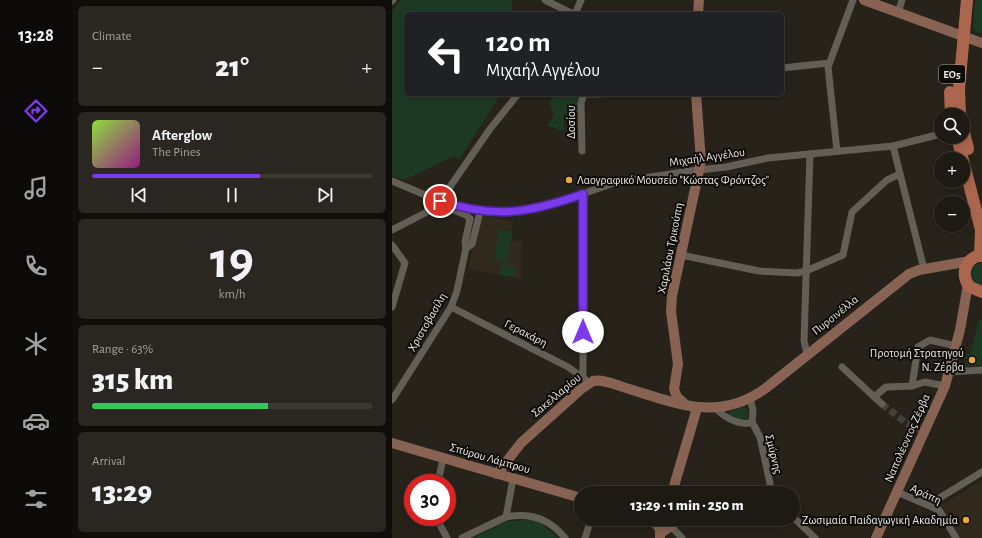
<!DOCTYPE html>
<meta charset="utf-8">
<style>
:root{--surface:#1d1a14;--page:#2a2722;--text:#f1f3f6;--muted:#a0a1a0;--line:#3b3834;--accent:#7c3aed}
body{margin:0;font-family:"Alegreya Sans",sans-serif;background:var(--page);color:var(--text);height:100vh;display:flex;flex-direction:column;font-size:15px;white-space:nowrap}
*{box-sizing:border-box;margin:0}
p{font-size:13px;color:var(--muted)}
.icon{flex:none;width:22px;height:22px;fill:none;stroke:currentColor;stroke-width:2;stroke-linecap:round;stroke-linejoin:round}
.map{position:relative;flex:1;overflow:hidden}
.details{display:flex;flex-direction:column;gap:6px;padding:6px;background:#100e0b;width:320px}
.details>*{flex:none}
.hud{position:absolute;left:12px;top:12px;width:380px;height:84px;border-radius:6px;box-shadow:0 2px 10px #0003,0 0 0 1px var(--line);background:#202124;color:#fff;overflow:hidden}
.fabs{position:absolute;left:542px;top:108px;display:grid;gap:8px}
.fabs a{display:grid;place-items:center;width:36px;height:36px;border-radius:50%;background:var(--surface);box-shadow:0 2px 10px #0003,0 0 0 1px var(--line);font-size:20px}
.speed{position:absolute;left:12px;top:474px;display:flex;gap:8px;font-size:20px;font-weight:700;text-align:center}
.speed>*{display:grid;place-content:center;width:52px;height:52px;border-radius:50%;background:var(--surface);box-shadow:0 2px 10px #0003,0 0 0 1px var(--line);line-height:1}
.speed .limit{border:6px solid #d22;background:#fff;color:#111}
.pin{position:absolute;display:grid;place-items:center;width:34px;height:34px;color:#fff;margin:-17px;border:2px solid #fff;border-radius:50%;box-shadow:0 1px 4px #0007}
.me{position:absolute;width:44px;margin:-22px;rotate:0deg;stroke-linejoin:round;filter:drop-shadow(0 0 3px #0008)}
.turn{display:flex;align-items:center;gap:14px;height:84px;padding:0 16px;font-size:18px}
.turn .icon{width:52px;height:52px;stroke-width:2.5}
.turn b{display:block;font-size:28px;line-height:34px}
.big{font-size:30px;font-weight:800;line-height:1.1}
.details .card{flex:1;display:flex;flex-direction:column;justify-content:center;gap:6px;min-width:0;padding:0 14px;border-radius:6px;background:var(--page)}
.details .dial{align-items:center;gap:0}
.dial b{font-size:52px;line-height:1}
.song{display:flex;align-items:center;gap:12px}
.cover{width:48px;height:48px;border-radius:6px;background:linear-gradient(135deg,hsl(90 70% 55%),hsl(310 70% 35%))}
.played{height:4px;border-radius:2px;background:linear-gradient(90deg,var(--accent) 60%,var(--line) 60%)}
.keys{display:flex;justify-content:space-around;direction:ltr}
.heat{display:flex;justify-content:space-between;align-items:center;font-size:22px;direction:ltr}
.charge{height:6px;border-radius:3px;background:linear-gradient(90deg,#34c759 63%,var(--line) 0)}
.trip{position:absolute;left:182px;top:486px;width:226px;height:40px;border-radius:20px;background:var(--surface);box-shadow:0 2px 10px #0003,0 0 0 1px var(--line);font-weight:800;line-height:40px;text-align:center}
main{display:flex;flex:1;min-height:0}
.tab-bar{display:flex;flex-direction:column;width:72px;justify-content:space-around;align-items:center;background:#0c0a08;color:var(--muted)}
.tab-bar .icon{width:28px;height:28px}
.tab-bar .active{color:var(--accent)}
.tab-bar b{font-size:18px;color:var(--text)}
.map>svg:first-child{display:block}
.built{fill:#312a1c}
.green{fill:#1d3924}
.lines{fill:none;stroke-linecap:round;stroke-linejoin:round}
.street-tunnel{stroke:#454138;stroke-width:7;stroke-dasharray:7 3.5;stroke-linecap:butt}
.street{stroke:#645f56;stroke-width:7}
.secondary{stroke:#886252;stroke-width:10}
.primary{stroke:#ad664e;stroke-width:12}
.route-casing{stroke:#51269a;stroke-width:10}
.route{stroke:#7c3aed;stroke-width:7}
.poi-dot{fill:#eca93a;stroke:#0e0c09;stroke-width:1.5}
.labels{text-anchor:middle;stroke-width:4;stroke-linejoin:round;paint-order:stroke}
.shield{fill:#0e0c09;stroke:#a9a7a2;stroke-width:1}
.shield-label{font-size:11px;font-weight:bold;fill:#ece9e4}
.street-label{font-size:12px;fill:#ece9e4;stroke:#0e0c09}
.poi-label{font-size:12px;fill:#ece9e4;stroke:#0e0c09;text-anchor:end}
</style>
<main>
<nav class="tab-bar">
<b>13:28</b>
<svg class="icon active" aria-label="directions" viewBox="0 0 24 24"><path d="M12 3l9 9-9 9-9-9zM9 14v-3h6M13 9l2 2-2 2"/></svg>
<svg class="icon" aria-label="music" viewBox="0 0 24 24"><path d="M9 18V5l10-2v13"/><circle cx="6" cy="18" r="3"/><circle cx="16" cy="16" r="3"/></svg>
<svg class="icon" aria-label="phone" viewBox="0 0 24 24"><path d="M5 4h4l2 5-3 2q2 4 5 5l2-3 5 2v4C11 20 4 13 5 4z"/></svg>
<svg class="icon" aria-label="climate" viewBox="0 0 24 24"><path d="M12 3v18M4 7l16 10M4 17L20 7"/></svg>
<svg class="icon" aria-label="car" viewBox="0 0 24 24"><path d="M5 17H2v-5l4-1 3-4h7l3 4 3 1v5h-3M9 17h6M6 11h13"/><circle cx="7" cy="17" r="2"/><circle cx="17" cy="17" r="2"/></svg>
<svg class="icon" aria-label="filters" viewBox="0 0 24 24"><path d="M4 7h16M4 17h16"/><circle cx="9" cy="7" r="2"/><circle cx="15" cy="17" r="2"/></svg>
</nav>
<section class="details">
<div class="card"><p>Climate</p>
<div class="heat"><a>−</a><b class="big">21°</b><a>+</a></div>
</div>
<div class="card">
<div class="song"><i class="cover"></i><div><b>Afterglow</b><p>The Pines</p></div></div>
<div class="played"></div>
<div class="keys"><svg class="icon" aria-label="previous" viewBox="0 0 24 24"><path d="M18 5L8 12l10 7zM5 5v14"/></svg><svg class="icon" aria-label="pause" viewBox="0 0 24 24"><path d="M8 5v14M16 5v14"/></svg><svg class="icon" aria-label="next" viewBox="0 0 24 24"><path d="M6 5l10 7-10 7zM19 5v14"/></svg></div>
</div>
<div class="card dial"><b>19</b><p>km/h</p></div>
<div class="card"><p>Range · 63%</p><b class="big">315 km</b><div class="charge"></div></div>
<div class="card"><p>Arrival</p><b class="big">13:29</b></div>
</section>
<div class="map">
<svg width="590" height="538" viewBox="0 0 590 538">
<rect width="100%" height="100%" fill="#27231a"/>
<g class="built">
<path d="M89 216 121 222 119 241H130L129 279 76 269Z"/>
<path d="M590 480V538H568L550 505Z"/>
</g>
<g class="green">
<path d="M8 0H120V14H14V94H109L67 160 62 156 12 180 0 176V12Z"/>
<path d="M583 0H590V34L581 30Z"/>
<path d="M161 94H187V114H172V131H168L162 127 155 126 162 115 157 102 162 97Z"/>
<path d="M107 229 121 232 115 262 102 260Z"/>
<path d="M590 262V286L581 282 579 274 581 266Z"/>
<path d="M109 263 124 266 122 277 107 275Z"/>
<path d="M587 320H590V365L571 367 575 354H578Z"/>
<path d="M351 407 356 409V416L355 420H348L337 415 338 411Z"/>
<path d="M140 520 148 522 166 538H81L115 521Z"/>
</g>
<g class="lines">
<path class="street-tunnel" d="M490 404 514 423 533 431"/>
<g class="street">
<path d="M153 0 181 14"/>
<path d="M0 1 1 0"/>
<path d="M506 13 510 0"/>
<path d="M183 14 189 0"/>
<path d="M390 68 437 63"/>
<path d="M196 94H207"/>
<path d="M501 146 532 269"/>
<path d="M190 151 189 103 192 94"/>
<path d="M445 151 436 67 461 0"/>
<path d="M0 181 43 199 76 210 124 212 167 202 225 182 298 171 334 167 376 158 501 146 549 134"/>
<path d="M191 194V377"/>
<path d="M59 209 74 215 78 219"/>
<path d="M0 230 37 211 46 204 98 129 126 94"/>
<path d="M0 245 13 263 0 307"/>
<path d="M74 248 80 244 88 212"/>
<path d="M289 255 367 271 405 273 414 271 451 255 460 212 495 180 508 174"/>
<path d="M59 307 176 367 193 379"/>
<path d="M415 354 412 341 418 154"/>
<path d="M450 367 490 404"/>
<path d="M557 372 590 370"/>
<path d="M520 386 526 347 538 340 564 346"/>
<path d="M482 397 494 387 520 386 533 382 553 386"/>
<path d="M0 400 59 307 65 291 74 248 73 242 78 219"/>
<path d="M325 409C331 417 350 427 360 422L361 410 358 399"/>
<path d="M360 422 368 437 380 493"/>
<path d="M46 483 51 458"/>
<path d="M505 492 547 510 564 538"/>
<path d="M536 505 590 472"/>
<path d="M44 517 55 538"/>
<path d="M114 517C138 512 158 519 173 538"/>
<path d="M401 517 423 538"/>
<path d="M279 526 290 538"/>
<path d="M70 538 114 517 121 479"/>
<path d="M193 538 199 519"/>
</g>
<g class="secondary">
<path d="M472 0 590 43"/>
<path d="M306 14 307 0"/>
<path d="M294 405 285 397 282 389 286 364 279 311 280 296 309 161 304 94"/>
<path d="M0 443 189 498"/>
<path d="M105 474 129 443 188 390 201 381C212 379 224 385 234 388 284 403 326 423 374 388L517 274 527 270 578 261"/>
<path d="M280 493 305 408"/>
<path d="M260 519 268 529V538"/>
<path d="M269 533 279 526 275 519"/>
<path d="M484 538 553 386 568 330 576 284"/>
</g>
<g class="primary">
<path d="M558 92 559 115"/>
<path d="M568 115 567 89 575 0"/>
<path d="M571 128 576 149"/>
<path d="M565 137 589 230 588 256"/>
<path d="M590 255C573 257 568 275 578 287L590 292"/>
</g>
</g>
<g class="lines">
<defs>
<path id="route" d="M48 201C104 219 137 213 191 194V332"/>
</defs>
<use href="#route" class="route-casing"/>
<use href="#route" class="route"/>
</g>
<g class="poi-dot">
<circle cx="177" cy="180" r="4"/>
<circle cx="580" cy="360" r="4"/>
<circle cx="574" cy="520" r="4"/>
</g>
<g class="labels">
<rect class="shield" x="547" y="65" width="26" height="18" rx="3"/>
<g class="shield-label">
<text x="560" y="78">ΕΟ5</text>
</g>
<g class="street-label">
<text transform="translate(179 122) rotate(-90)" y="4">Δοσίου</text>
<text transform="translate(315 157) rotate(-8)" y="4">Μιχαήλ Αγγέλου</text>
<text transform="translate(278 248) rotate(-79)" y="4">Χαριλάου Τρικούπη</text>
<text transform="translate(443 315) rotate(-39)" y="4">Πυρσινέλλα</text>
<text transform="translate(35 322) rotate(-60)" y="4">Χριστοβασίλη</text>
<text transform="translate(134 333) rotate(27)" y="4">Γερακάρη</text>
<text transform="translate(164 395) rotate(-40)" y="4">Σακελλαρίου</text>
<text transform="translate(515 438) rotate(-66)" y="4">Ναπολέοντος Ζέρβα</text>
<text transform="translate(382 454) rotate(76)" y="4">Σμύρνης</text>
<text transform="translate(98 458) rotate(16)" y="4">Σπύρου Λάμπρου</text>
<text transform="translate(534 494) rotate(25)" y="4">Αράπη</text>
</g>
<g class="poi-label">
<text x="185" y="184" text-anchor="start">Λαογραφικό Μουσείο "Κώστας Φρόντζος"</text>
<text x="572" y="357">Προτομή Στρατηγού<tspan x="572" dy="14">Ν. Ζέρβα</tspan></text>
<text x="566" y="524">Ζωσιμαία Παιδαγωγική Ακαδημία</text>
</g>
</g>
</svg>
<div class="fabs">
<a><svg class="icon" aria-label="search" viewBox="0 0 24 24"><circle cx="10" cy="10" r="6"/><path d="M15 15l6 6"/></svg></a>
<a>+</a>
<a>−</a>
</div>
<div class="speed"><div class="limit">30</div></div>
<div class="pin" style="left:48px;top:201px;background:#d93025"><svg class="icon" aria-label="arrive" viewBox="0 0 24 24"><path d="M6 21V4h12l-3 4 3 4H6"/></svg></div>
<svg class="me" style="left:191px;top:332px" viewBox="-20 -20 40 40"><circle r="19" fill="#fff"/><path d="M0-13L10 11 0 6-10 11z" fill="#7c3aed"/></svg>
<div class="trip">13:29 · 1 min · 250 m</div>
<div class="hud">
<div class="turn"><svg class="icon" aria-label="left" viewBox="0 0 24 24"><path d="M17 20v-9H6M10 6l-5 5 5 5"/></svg><div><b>120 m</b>Μιχαήλ Αγγέλου</div></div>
</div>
</div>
</main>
